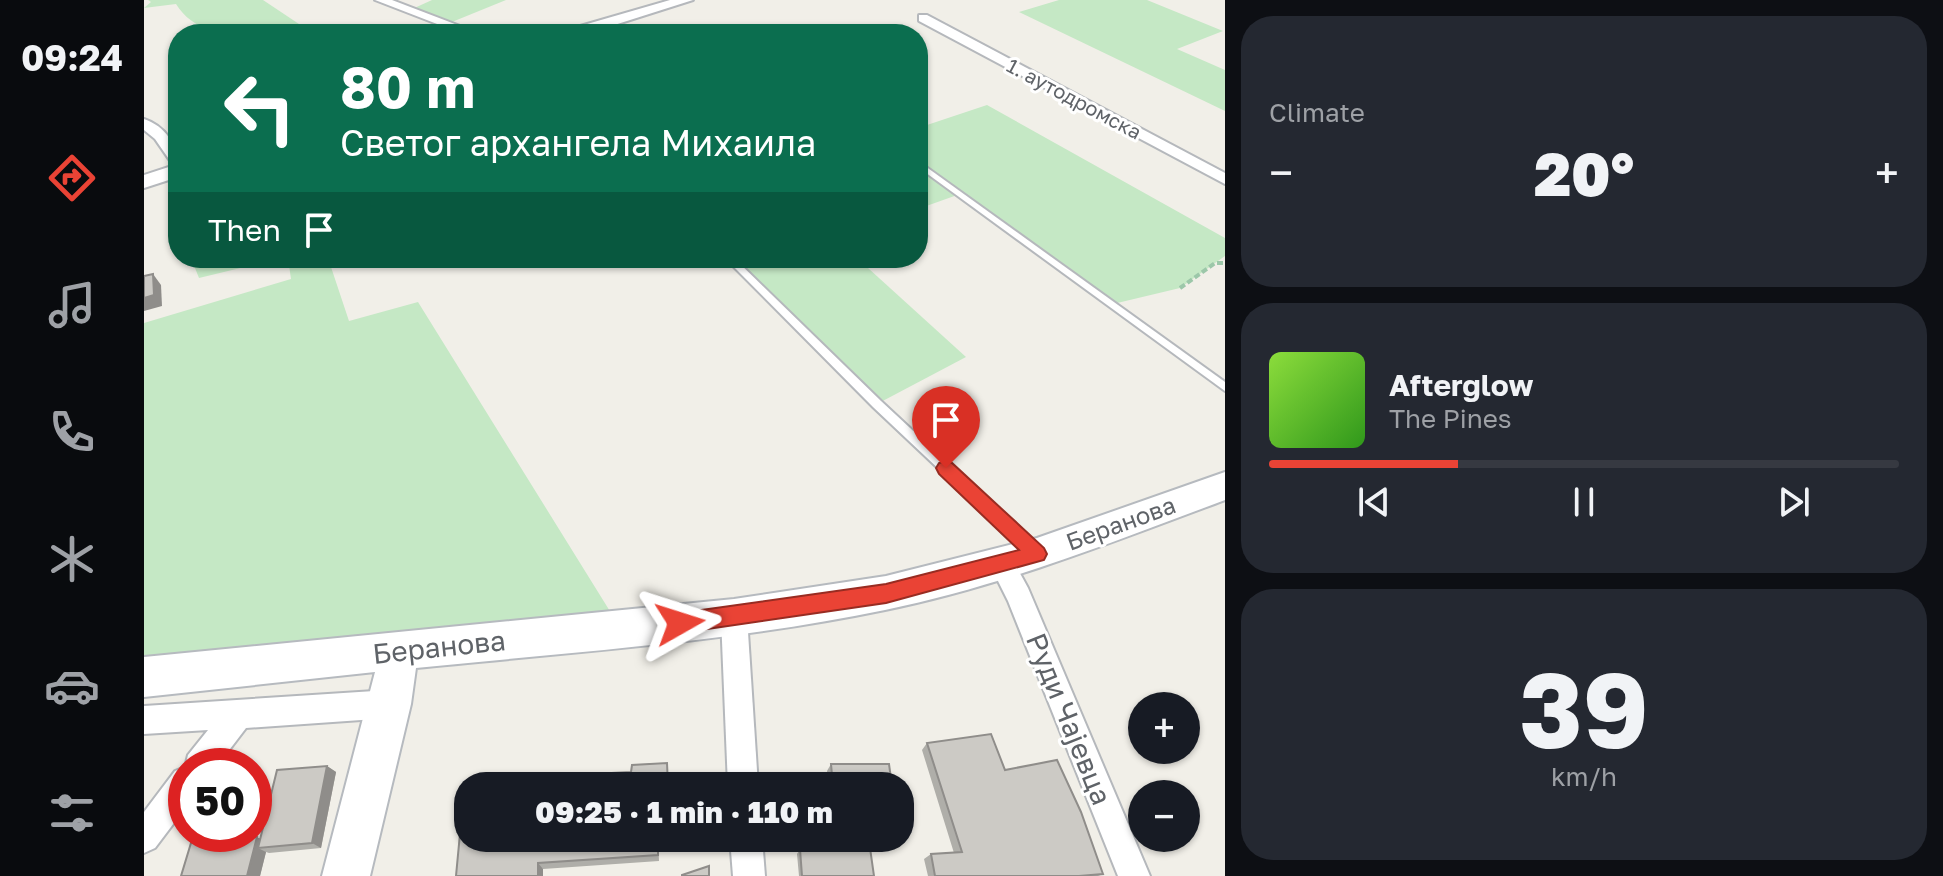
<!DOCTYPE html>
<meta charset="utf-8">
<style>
:root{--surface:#171b24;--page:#242831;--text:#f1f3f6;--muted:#9ea1a6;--line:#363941;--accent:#ea4335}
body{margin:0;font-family:"Golos Text",sans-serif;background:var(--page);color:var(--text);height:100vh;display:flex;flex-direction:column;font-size:30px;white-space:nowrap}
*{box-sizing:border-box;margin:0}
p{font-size:26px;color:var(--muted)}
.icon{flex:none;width:44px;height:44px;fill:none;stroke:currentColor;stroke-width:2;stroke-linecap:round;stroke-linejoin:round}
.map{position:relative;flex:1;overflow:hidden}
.sheet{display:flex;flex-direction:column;gap:16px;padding:16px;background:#0d0f14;width:718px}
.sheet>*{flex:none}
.hud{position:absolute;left:24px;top:24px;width:760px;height:244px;border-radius:32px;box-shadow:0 2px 6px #0004;background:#0b6e4f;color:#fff;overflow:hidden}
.tools{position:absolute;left:984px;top:692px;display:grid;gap:16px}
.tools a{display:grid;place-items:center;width:72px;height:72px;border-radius:50%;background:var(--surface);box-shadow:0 2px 6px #0004;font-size:40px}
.speed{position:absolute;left:24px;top:748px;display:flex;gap:16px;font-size:40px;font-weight:700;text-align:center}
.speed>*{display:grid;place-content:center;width:104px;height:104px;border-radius:50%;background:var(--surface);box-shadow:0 2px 6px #0004;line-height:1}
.speed .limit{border:12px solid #d22;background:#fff;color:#111}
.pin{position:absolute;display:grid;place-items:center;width:68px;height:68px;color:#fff;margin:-82px -34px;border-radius:50% 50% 50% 0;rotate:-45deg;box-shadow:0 0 8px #0007}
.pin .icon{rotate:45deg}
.me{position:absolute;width:88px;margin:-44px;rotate:84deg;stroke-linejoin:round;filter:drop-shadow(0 0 6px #0008)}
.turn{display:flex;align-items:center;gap:28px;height:168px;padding:0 40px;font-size:36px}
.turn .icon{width:104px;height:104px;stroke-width:2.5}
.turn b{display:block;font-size:56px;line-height:68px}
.then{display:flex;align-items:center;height:76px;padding:0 40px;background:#0003;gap:16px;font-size:30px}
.big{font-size:60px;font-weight:800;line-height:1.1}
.sheet .card{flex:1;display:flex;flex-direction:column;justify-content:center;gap:12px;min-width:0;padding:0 28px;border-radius:32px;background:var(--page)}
.sheet .dial{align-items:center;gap:0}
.dial b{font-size:104px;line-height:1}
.song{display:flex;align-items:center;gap:24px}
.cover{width:96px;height:96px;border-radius:12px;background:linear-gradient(135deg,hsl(90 70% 55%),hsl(110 70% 35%))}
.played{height:8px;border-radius:4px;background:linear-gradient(90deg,var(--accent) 30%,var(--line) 30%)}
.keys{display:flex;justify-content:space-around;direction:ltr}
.heat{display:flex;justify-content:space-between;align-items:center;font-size:44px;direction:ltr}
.trip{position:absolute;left:310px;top:772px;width:460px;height:80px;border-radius:32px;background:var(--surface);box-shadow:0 2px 6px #0004;font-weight:800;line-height:80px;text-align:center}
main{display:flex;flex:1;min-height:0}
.tab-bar{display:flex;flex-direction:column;width:144px;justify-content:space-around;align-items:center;background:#090b0e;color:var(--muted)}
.tab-bar .icon{width:56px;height:56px}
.tab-bar .selected{color:var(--accent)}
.tab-bar b{font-size:36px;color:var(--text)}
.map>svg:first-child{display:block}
.green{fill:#c5e8c5}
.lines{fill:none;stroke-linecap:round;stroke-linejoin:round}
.service-casing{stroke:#b5b8bc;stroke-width:4}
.minor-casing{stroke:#b5b8bc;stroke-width:4}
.tertiary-casing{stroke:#b5b8bc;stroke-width:4}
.secondary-casing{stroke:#b6babf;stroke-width:4}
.path{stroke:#9cc7a9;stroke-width:4;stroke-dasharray:6 3;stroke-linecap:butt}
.service{fill:#fff;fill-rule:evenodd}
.minor{fill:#fff;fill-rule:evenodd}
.tertiary{fill:#fff;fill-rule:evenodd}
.secondary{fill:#fff;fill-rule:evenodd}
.wall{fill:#afaea9}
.shaded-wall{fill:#8f8d8a}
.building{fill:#cccac5;stroke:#8f8d8a;stroke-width:2}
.route{fill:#ea4335;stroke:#982c22;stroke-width:2}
.labels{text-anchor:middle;stroke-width:6;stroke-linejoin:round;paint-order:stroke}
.far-street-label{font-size:20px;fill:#5f6368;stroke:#fff}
.street-label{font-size:24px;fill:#5f6368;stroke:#fff}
.near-street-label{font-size:28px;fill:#5f6368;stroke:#fff}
</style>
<main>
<nav class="tab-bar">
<b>09:24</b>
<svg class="icon selected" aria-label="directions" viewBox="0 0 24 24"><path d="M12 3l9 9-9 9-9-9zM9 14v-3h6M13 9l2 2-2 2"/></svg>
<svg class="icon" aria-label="music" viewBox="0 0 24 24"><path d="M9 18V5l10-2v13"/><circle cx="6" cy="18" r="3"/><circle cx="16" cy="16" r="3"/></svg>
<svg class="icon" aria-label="phone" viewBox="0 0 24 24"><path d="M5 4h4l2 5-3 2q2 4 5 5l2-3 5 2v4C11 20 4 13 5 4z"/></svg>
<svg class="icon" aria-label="climate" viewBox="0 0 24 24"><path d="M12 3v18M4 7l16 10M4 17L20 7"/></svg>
<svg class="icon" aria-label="car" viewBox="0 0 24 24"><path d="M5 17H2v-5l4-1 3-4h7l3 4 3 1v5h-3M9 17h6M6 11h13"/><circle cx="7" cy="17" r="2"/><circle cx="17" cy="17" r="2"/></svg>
<svg class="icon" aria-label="filters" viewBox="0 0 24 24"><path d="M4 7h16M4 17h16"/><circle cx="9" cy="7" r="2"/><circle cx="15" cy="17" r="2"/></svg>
</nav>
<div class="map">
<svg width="1081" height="876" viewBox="0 0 1081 876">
<rect width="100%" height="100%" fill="#f1efe8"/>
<g class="green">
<path d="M4 0H119L170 34C125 34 59 48 32 4L0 8 7 2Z"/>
<path d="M288 0H362L303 24 266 10Z"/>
<path d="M915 0H1003L1079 31 1033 49 1081 70V111L875 12Z"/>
<path d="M843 105 1081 238V256L1036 288 969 304 816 194 774 209V128Z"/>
<path d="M47 258H138L55 278Z"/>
<path d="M144 258H184L205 321 274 302 477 629 0 676V323L147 279Z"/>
<path d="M586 258H713L822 357 733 404Z"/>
</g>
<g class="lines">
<defs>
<g id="service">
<path d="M774 161 1081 382V391L774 167Z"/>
<path d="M581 258H590L737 401 894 547 896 551 894 555 890 556 886 555 729 407Z"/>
</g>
<g id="minor">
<path d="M231 0H248L337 34H319Z"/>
<path d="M775 15H783L1081 173V184L775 21Z"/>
<path d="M204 29 212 34H198Z"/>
<path d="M0 119C21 126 34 145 34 167L29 165 11 139 0 130Z"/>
<path d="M857 552 866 555 884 588 1006 876H974L864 601 845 563 848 555Z"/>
<path d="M590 605 599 608 603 617 614 786H584L577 617 581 608Z"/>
<path d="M246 690 256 694 260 704 256 714 246 718 102 728 73 766H42V807L11 848 0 853V812L31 771 41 767 44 755 64 730 0 734V706Z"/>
<path d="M586 838H618L621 876H589Z"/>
</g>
<g id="tertiary">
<path d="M526 0H549L442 34H417L419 31Z"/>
<path d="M34 164V177L0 188V175Z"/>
</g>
<path id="secondary" d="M1081 472V500C969 542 858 586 741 610 587 642 428 652 272 668L267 704 226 876H178L231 672 0 697V657L590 599 742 576 893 538Z"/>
</defs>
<use href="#service" class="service-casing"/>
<use href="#minor" class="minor-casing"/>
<use href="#tertiary" class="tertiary-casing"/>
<use href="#secondary" class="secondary-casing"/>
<path class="path" d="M1036 288 1071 263H1081"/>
<use href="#service" class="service"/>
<use href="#minor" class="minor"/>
<use href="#tertiary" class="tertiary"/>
<use href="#secondary" class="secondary"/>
</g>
<g class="wall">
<path d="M783 743 861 770 959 874 954 876H784L780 859 787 854 810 853 778 750Z"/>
<path d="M687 764 748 786H685L683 771Z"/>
<path d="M183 766 192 772 177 848 125 853 122 852 116 876H37L117 839Z"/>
<path d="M324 838H514L515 861 399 869Z"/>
<path d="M690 838H756L757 841 751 846H726L730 876H655L653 854 656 849H692Z"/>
</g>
<g class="shaded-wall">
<path d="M9 274 17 285 18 306 0 311V298Z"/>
<path d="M183 766 192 772 177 848 168 843Z"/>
<path d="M113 837 124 842 114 848 122 852 116 876H103Z"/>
<path d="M394 863 399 869V876H394Z"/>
</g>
<g class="building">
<path d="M9 274 10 295 0 298V276Z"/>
<path d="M847 734 861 770 913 760 937 812 959 874 935 876H791L787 854 818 852 783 743Z"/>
<path d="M523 763 524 786H428L429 775 487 772 488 765Z"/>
<path d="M687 764H745L748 786H689Z"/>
<path d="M183 766 168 843 114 848 133 770Z"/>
<path d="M324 822V838H514V855L394 863V876H312L317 823Z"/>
<path d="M113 837 103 876H37L47 843Z"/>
<path d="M695 838H756L757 841H725L730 876H658L656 849H696Z"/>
<path d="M565 866V876H538V875Z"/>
</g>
<path class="route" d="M802 461 808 463 900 548 903 554 900 560 742 603 536 633 528 630 525 623 528 616 536 613 742 584 875 550 795 474 792 468 795 463Z"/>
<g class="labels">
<g class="far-street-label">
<text transform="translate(930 99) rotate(28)" y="7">1. аутодромска</text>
</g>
<g class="street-label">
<text transform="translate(977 524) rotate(-20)" y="8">Беранова</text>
</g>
<g class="near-street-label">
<text transform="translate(295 647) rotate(-6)" y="10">Беранова</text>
<text transform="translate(925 719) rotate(68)" y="10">Руди Чајевца</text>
</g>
</g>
</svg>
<div class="tools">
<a>+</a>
<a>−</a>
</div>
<div class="speed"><div class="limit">50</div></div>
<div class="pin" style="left:802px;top:468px;background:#d93025"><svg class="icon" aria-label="arrive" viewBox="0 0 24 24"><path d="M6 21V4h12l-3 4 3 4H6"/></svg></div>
<svg class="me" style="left:536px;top:623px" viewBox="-20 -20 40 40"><path d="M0-17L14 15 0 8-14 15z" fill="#ea4335" stroke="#fff" stroke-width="4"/></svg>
<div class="trip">09:25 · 1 min · 110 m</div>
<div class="hud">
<div class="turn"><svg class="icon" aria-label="left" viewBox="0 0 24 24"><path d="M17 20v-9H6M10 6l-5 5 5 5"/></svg><div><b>80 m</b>Светог архангела Михаила</div></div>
<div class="then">Then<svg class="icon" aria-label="arrive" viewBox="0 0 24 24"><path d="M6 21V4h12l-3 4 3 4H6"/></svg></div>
</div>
</div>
<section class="sheet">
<div class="card"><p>Climate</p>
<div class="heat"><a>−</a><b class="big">20°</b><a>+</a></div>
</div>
<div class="card">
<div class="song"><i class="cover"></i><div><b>Afterglow</b><p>The Pines</p></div></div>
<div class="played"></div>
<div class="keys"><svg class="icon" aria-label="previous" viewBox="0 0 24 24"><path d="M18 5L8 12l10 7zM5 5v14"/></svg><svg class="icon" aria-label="pause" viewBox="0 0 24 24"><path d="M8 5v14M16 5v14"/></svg><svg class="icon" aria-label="next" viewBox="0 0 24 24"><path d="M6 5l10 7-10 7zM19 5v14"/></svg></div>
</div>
<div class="card dial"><b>39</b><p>km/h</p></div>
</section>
</main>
